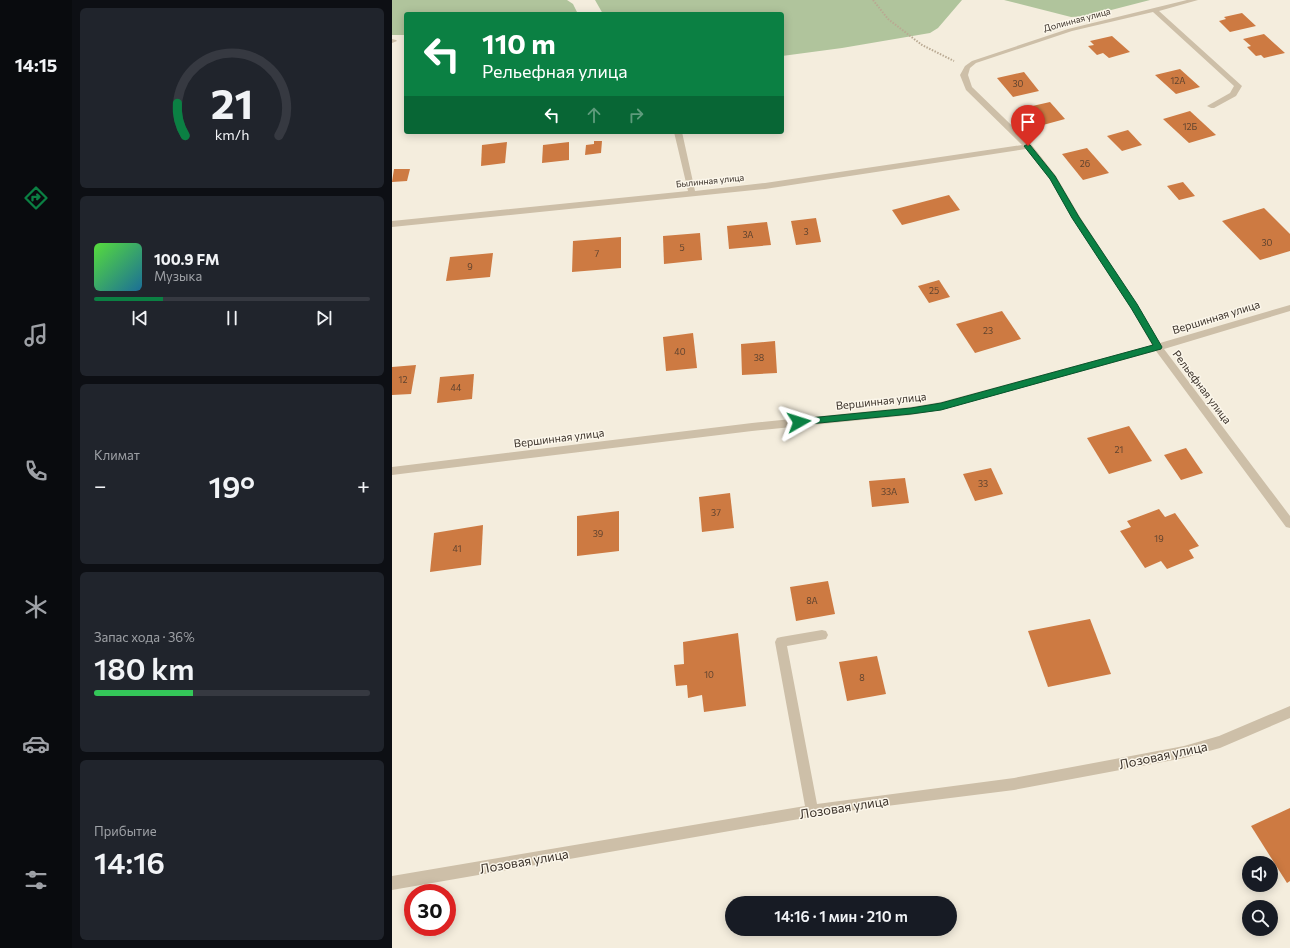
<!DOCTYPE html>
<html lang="ru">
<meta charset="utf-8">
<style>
:root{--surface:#171b24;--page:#20242c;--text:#f1f3f6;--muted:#9ea1a6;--line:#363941;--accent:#0b8043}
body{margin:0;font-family:Commissioner,sans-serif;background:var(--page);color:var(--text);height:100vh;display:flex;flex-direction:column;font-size:15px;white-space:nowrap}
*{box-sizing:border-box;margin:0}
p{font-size:13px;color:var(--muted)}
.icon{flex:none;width:22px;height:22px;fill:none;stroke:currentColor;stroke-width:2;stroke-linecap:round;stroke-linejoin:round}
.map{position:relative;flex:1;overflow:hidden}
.side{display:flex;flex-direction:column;gap:8px;padding:8px;background:#0d0f14;width:320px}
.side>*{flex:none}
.top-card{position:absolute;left:12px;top:12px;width:380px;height:122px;border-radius:4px;box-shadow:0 2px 10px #0003;background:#0b8043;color:#fff;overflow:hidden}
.controls{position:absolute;left:850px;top:856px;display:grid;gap:8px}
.controls a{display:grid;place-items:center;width:36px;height:36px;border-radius:50%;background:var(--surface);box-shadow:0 2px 10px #0003;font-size:20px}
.speed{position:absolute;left:12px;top:884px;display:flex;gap:8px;font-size:20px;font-weight:700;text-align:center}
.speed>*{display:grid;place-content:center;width:52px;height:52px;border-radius:50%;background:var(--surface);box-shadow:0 2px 10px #0003;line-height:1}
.speed .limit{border:6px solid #d22;background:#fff;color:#111}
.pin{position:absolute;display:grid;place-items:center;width:34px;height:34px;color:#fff;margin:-41px -17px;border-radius:50% 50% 50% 0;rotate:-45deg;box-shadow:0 0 4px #0007}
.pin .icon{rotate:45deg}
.me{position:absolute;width:44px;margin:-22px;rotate:84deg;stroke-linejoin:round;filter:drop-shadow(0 0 3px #0008)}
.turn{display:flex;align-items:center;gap:14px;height:84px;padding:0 12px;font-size:18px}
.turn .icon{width:52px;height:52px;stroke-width:2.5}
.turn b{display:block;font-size:28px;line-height:34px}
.lanes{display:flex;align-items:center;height:38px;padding:0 12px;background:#0003;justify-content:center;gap:20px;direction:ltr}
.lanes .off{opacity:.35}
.big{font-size:30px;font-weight:600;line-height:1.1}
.side .tile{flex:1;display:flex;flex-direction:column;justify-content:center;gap:6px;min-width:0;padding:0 14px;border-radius:6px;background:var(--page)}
.side .dial{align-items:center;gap:0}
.dial svg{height:104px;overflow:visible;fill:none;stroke:var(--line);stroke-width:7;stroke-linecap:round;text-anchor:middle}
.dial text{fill:var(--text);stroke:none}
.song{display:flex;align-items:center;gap:12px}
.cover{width:48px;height:48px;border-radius:6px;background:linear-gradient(135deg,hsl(110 70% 55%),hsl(200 70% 35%))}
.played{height:4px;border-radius:2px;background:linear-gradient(90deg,var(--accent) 25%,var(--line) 25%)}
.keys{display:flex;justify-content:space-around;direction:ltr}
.heat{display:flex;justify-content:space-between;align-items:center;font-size:22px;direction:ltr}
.charge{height:6px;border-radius:3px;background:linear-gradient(90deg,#34c759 36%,var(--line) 0)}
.trip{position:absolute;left:333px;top:896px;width:232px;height:40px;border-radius:20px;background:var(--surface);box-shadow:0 2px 10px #0003;font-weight:600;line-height:40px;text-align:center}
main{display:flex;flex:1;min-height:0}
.tab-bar{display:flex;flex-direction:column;width:72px;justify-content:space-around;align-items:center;background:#090b0e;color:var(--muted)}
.tab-bar .icon{width:28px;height:28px}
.tab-bar .selected{color:var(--accent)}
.tab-bar b{font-size:18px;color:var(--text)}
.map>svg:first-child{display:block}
.green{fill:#b0c49c}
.building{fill:#cd7a42}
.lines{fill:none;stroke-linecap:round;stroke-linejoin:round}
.path{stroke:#b9a992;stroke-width:2;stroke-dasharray:1.5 1.5;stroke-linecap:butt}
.minor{fill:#cdbfa8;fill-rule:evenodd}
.route{fill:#0b8043;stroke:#07532c}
.labels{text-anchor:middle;stroke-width:3;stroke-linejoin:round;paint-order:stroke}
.far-street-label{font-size:9px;fill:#3a3129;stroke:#fbf6ea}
.number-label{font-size:9px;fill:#5f432f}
.street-label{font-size:11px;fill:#3a3129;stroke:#fbf6ea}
.near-street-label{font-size:13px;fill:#3a3129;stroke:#fbf6ea}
</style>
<main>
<nav class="tab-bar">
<b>14:15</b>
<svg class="icon selected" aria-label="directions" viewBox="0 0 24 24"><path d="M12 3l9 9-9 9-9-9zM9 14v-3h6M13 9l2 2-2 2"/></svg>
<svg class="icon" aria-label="music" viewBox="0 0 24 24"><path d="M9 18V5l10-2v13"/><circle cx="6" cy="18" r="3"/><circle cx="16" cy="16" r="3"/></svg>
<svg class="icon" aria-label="phone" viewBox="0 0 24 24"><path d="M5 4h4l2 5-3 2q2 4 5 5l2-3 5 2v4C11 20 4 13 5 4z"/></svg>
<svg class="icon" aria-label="climate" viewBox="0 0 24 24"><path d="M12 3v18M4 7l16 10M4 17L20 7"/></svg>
<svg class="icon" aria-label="car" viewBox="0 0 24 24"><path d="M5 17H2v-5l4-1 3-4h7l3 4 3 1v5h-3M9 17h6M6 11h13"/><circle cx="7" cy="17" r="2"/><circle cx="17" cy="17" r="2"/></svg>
<svg class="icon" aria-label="filters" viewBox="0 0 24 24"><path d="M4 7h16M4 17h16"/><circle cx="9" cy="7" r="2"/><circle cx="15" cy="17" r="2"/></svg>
</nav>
<section class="side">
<div class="tile dial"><svg viewBox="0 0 100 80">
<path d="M14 69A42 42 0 1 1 86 69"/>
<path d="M14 69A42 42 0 0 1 8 44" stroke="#0b8043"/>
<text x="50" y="56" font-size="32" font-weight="700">21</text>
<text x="50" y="72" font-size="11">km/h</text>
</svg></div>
<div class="tile">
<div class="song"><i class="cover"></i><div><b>100.9 FM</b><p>Музыка</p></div></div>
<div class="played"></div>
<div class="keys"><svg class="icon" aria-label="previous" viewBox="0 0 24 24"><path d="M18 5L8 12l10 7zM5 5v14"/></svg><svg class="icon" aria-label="pause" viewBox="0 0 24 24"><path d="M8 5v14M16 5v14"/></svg><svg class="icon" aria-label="next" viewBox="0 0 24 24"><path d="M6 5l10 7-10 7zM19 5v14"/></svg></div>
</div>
<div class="tile"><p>Климат</p>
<div class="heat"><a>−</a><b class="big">19°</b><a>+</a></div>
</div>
<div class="tile"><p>Запас хода · 36%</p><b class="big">180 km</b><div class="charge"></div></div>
<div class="tile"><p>Прибытие</p><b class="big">14:16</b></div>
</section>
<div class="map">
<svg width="898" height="948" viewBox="0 0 898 948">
<rect width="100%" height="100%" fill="#f4eddd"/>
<g class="green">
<path d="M0 0H175L181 4 186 14H14V35H0Z"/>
<path d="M203 0H570L546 28 538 33 450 48 390 56V14H211Z"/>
<path d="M612 0H758L696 16 679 17Z"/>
</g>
<g class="building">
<path d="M850 13 864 26 838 32 827 21 834 19 832 17Z"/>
<path d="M872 34 893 53 872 58 869 55 864 56 855 47 859 46 851 39Z"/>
<path d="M720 36 738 52 717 58 711 53 705 55 696 46 702 45 698 41Z"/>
<path d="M788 69 808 87 784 94 763 75Z"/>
<path d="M632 72 647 91 621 97 605 78Z"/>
<path d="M658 102 673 119 651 125 636 107Z"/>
<path d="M798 111 824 135 797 143 771 119Z"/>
<path d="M736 130 750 145 730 151 715 136Z"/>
<path d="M202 141H210L209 153 193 155 194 145 202 144Z"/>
<path d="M115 142 113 163 89 166 90 145Z"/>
<path d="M177 142V160L150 163 151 145Z"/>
<path d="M695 148 717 173 691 180 670 154Z"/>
<path d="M2 169H18L15 181 0 182Z"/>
<path d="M791 182 803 196 787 200 775 186Z"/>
<path d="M557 195 568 210 510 225 500 210Z"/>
<path d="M872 208 898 234V251L868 260 830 221Z"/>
<path d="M424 218 429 242 404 245 399 221Z"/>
<path d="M375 222 379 245 337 249 335 226Z"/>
<path d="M308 233 310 260 272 264 271 236Z"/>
<path d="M229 237V268L180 272 181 241Z"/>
<path d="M101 253 98 277 54 281 58 257Z"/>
<path d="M547 280 558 297 537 303 526 286Z"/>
<path d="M610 311 629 339 583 353 564 324Z"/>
<path d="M301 333 305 368 274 371 271 337Z"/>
<path d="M383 341 385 373 350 375 349 344Z"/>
<path d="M24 365 19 394 0 395V367Z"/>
<path d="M82 374 80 399 45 403 48 377Z"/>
<path d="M737 426 760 461 717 474 695 438Z"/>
<path d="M794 448 811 473 789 480 772 455Z"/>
<path d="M599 468 611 494 583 501 571 474Z"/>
<path d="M513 478 517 503 480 507 477 481Z"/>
<path d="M338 493 342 528 310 532 307 497Z"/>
<path d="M767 509 773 517 783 513 807 546 797 550 802 558 775 569 769 561 753 568 728 531 739 527 735 521Z"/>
<path d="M227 511V551L185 556V516Z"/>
<path d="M91 525 89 565 38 572 42 533Z"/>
<path d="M436 581 443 614 404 621 398 587Z"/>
<path d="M698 619 719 674 656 687 636 631Z"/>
<path d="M346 633 354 706 312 712 310 695 296 698 295 685 284 686 282 665 292 664 291 642Z"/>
<path d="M485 656 494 694 455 701 447 662Z"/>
<path d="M898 808V881L895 883 859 826Z"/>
</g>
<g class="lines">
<path class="path" d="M481 0 496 19 530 45 562 61"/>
<g class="minor">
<path d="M795 0H806L767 11 850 86 844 96 822 108H819L815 106 838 93 842 86 761 12 680 31 584 63 578 68 576 75 580 87 639 144 664 176 688 217 745 304 768 343 898 305V311L772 349 898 516V528L894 527 764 351 549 410 519 415 360 431 0 475V467L360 423 519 407 549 402 760 345 739 308 680 218 658 179 634 149 373 189 0 227V221L296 191 282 132H290L303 191 373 183 630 145 574 90 568 75 573 66 580 61 676 29Z"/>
<path d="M0 39 4 40 5 41 0 43Z"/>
<path d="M430 630 434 631 436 635 434 639 395 646 425 804 622 778 792 746 827 736 898 706V718L828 748 792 758 622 790 447 812 0 890V876L413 806 383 642 385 638 389 637Z"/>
</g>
</g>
<path class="route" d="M636 144 638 145 663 176 687 217 745 304 770 347 769 349 549 410 519 414 407 425 404 424 403 422 407 419 519 408 549 403 761 345 739 308 680 218 658 179 632 146Z"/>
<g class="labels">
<g class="far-street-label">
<text transform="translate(685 20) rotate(-15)" y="3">Долинная улица</text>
<text transform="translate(318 181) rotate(-6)" y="3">Былинная улица</text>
</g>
<g class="number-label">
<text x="786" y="84">12А</text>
<text x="626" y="87">30</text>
<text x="798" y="130">12Б</text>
<text x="693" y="167">26</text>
<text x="414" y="235">3</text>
<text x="356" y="238">3А</text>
<text x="875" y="246">30</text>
<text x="290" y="251">5</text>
<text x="205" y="257">7</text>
<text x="78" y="270">9</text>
<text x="542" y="294">25</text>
<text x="596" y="334">23</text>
<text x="288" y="355">40</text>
<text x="367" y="361">38</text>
<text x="11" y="383">12</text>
<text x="64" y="391">44</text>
<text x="727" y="453">21</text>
<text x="591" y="487">33</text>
<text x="497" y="495">33А</text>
<text x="324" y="516">37</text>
<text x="206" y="537">39</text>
<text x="767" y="542">19</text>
<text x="65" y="552">41</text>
<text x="420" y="604">8А</text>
<text x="317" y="678">10</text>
<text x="470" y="681">8</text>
</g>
<g class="street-label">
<text transform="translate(824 317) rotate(-17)" y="4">Вершинная улица</text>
<text transform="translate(810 387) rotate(53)" y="4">Рельефная улица</text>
<text transform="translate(489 401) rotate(-6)" y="4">Вершинная улица</text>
<text transform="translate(167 438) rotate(-7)" y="4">Вершинная улица</text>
</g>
<g class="near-street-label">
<text transform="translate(771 755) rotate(-12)" y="5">Лозовая улица</text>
<text transform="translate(452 807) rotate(-9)" y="5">Лозовая улица</text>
<text transform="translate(132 861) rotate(-10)" y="5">Лозовая улица</text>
</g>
</g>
</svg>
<div class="controls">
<a><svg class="icon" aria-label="sound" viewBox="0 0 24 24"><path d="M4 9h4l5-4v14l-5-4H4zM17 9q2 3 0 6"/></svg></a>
<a><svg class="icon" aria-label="search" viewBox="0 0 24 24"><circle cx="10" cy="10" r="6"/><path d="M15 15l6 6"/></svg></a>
</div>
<div class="speed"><div class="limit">30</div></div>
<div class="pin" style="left:636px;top:146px;background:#d93025"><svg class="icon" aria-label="arrive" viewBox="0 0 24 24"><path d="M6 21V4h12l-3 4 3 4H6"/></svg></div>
<svg class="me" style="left:407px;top:422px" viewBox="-20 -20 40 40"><path d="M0-17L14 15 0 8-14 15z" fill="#0b8043" stroke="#fff" stroke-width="4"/></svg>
<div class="trip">14:16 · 1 мин · 210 m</div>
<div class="top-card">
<div class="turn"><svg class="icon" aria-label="left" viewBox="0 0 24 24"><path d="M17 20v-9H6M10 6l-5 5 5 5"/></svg><div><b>110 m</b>Рельефная улица</div></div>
<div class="lanes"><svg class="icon" aria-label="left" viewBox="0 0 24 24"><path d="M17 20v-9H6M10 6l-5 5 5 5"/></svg><svg class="icon off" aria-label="ahead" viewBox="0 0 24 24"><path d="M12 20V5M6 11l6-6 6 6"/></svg><svg class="icon off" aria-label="right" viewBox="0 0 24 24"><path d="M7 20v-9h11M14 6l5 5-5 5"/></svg></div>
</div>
</div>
</main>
